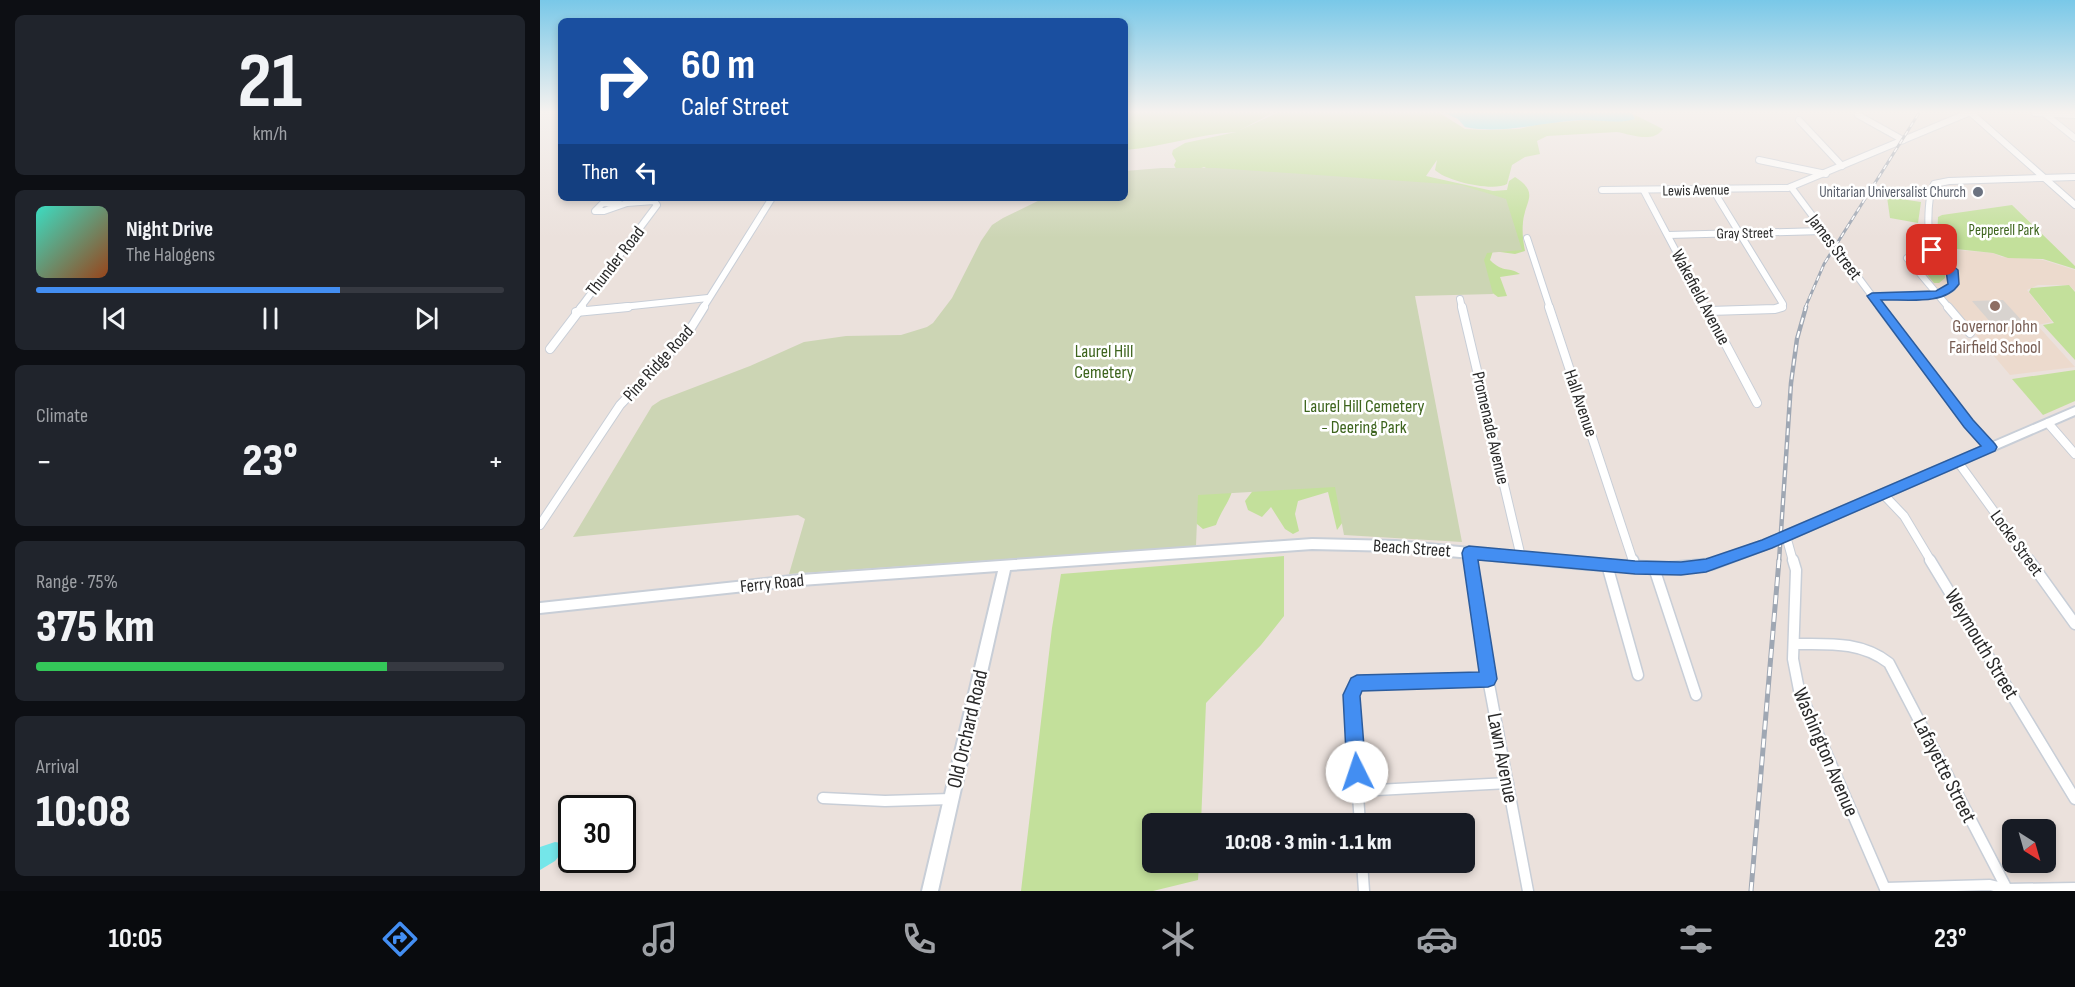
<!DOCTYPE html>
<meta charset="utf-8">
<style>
:root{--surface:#171b24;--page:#20242c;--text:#f1f3f6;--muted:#9ea1a6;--line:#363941;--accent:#438ef2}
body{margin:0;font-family:"Sofia Sans Condensed",sans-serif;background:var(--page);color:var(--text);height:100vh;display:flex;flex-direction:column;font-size:22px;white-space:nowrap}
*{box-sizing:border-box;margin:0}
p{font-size:20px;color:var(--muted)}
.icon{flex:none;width:33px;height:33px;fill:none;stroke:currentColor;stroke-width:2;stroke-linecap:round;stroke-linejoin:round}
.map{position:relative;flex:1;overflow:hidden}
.drawer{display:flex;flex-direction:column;gap:15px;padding:15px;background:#0d0f14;width:540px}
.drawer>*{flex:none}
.guide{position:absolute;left:18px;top:18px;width:570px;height:183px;border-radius:9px;box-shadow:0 3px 9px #0003;background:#1a4fa0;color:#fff;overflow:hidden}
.needle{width:39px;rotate:143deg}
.tools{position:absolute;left:1462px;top:819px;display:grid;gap:12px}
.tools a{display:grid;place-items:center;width:54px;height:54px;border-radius:9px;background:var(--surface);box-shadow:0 3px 9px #0003;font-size:30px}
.speed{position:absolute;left:18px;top:795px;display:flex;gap:12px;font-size:30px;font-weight:700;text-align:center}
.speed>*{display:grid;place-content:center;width:78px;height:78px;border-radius:50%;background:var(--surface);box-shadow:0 3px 9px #0003;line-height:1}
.speed .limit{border:3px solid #111;border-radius:9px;background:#fff;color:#111}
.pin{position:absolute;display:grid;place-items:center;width:51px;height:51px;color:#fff;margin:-26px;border-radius:12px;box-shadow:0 3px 9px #0006}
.me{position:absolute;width:66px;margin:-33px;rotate:356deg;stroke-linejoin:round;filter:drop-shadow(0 0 4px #0008)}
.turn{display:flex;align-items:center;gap:21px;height:126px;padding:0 24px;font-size:27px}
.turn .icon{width:78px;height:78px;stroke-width:2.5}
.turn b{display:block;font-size:42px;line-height:51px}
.then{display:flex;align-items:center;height:57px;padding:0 24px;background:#0003;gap:12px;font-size:22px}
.big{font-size:45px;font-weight:800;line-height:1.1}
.drawer .widget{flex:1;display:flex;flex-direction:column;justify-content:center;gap:9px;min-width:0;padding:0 21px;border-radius:9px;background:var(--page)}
.drawer .dial{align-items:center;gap:0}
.dial b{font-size:78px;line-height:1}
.song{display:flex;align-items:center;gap:18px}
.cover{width:72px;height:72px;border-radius:9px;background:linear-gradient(135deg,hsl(170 70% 55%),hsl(20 70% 35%))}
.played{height:6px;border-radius:3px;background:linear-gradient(90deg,var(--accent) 65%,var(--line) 65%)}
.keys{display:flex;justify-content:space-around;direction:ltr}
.heat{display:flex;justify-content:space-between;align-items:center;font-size:33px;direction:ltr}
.charge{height:9px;border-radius:4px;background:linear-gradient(90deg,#34c759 75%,var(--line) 0)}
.trip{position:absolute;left:602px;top:813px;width:333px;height:60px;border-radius:9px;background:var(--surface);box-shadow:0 3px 9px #0003;font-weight:800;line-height:60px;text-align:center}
.menu{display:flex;height:96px;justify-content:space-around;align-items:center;background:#090b0e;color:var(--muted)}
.menu .icon{width:42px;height:42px}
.menu .on{color:var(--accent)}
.menu b{font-size:27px;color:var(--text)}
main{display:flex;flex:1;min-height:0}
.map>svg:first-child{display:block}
.education{fill:#ecdacd}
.green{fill:#c3e09b}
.cemetery{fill:#ccd5b4}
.plaza{fill:#d8d3cf}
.water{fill:#74e6e9}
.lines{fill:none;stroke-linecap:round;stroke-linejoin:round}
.street-far2-casing{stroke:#c8ced7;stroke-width:8}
.street-far1-casing{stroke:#c8ced7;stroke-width:10}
.street-casing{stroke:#c8ced7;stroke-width:13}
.secondary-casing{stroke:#c8ced7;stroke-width:4}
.street-far2{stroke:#fff;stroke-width:6}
.street-far1{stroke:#fff;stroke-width:8}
.street{stroke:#fff;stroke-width:10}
.secondary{fill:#fff;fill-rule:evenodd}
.rail-far2-casing{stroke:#9fa7b3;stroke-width:3}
.rail-far1-casing{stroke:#9fa7b3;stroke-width:4.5}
.rail-casing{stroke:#9fa7b3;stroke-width:5}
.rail-far2{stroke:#fff;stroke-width:1.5;stroke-dasharray:5;stroke-linecap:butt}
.rail-far1{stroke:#fff;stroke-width:2;stroke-dasharray:7;stroke-linecap:butt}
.rail{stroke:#fff;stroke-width:3;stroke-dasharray:9;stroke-linecap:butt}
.route{fill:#438ef2;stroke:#2c5c9d;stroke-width:1.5}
.worship-dot{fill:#6b7280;stroke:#fff;stroke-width:2}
.education-dot{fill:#8d6e63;stroke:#fff;stroke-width:2}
.labels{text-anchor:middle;stroke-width:5;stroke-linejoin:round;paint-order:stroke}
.far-street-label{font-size:15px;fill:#2a2a2a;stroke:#fff}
.far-worship-label{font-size:15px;fill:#5b616d;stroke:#fff;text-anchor:end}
.far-park-label{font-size:15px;fill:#3d641d;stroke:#fff}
.street-label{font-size:18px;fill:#2a2a2a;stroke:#fff}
.education-label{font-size:18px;fill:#785e54;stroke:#fff}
.park-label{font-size:18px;fill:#3d641d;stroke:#fff}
.near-street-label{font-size:21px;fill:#2a2a2a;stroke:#fff}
</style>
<main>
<section class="drawer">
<div class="widget dial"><b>21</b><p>km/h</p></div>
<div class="widget">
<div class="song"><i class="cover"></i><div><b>Night Drive</b><p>The Halogens</p></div></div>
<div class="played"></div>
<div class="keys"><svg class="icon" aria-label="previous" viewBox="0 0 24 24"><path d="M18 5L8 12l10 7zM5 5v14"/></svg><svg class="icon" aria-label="pause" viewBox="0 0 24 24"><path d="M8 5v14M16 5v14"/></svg><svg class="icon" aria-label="next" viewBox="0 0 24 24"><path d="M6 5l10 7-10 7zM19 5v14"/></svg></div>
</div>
<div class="widget"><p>Climate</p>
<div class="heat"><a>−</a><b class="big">23°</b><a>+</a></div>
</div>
<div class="widget"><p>Range · 75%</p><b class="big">375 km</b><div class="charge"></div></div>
<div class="widget"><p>Arrival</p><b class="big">10:08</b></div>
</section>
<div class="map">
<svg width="1535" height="891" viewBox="0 0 1535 891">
<rect width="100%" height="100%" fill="#ebe1dc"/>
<path class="education" d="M1383 242H1397L1416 250 1453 253 1462 257 1503 260 1535 270V291L1529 285H1498L1487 290 1512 322 1497 325 1535 367 1470 375 1374 261H1389Z"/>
<g class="green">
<path d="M585 113H733L700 130 737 113H900L925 129 945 130 979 129 999 124 1044 120H1090L1095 119 1093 114 1123 129C1113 144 1090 134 1077 132L1007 136 997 141 1000 154 985 157 972 165 967 184C953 192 906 181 895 170L897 160 886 176 953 191 967 190 969 181 975 177C1000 193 985 201 983 222 982 232 983 241 985 251L975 254 953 251 950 260C964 274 969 266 980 274L960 277 967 296 958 297 943 286 911 211 795 473 805 519 797 530 788 492 758 501 755 514 759 531 753 534 745 529 731 507 722 517 708 510 705 501 721 480 694 482C692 500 682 508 676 525L663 529 651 519 672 171 664 167 640 176 634 165 636 161 632 154 633 150 645 143 696 132C658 134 623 147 585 150Z"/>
<path d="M1347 197 1381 202 1378 223 1350 218Z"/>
<path d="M1472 205 1535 266V269L1503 259 1468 258 1453 253 1416 249 1397 240 1398 217 1402 215Z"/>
<path d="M1377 262H1396L1405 272V278L1399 283H1394Z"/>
<path d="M1529 285 1535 292V360L1503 325 1514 323 1489 292 1491 288Z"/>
<path d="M1535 370V401L1503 415 1472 379Z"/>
<path d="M744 556V616L721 645 666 703 661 823 612 824V862L659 863 658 880 613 891H481L512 628 521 574Z"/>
</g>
<path class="cemetery" d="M622 168H676L921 185 966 199 982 250 947 253 944 260 953 294 875 296 922 542 804 535 795 487 658 495 656 546 249 574 265 519 258 515 33 537 112 406 121 400 210 366 264 342 306 336 361 335 387 327 393 323 412 298 441 241 452 225 463 218 504 198H585V171Z"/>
<path class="plaza" d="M1463 300 1484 323 1452 324 1432 301Z"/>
<g class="water">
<path d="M905 113H1092L1095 119C1079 124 1060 120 1044 120 1004 121 965 135 925 127L918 119Z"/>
<path d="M15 842 21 843 23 851 15 861 0 870V847Z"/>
</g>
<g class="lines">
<defs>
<g id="street-far2">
<path d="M1431 113 1535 205"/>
<path d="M1495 113 1535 115"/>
<path d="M1505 114 1535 138"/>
<path d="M1318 115 1363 140"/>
<path d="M1259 120 1302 166"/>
<path d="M1219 160 1286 174"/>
<path d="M1251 187 1341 308"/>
<path d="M1062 190 1248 188 1428 113"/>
<path d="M1173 190 1243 304 1238 308"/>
<path d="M1104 191 1166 308"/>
<path d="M1128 235 1283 231"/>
<path d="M987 238 1010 308"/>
<path d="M1367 258 1409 308"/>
<path d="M1332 296 1398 294 1412 288 1414 274C1409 265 1399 262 1394 254 1386 240 1387 198 1394 184L1409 181 1535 177"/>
<path d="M920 299 922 308"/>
<path d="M40 308 117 205 114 201 87 203 64 211H55L63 203 80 204"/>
<path d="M73 308 168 298"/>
<path d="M163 308 232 198"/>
</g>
<g id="street-far1">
<path d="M922 307 981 557"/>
<path d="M1009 307 1093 561"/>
<path d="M1166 307 1217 403"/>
<path d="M1340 307 1406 395 1451 447"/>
<path d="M1408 307 1430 333"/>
<path d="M1169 311 1235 309 1242 307"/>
<path d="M36 312 88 307"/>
<path d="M10 349 42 307"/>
<path d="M1508 423 1535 454"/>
<path d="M1418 462 1490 561"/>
<path d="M1343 494 1364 516 1391 561"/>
<path d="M0 525 80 405 146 336 164 307"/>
<path d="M1246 536 1253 561"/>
<path d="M929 553 930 561"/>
</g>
<g id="street">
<path d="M930 560 948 679 988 891"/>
<path d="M1093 560 1095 567"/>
<path d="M1253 560 1256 570 1253 659 1259 690 1346 891"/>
<path d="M1390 560 1535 799"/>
<path d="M1489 560 1535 624"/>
<path d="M1067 565 1098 675"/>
<path d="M1114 568 1156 695"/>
<path d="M1254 644C1288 644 1321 641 1349 663L1468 891"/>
<path d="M818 791 968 783"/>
<path d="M283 798 345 801 411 799"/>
<path d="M820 824 811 695 815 685 824 681 948 679"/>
<path d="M822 862 824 891"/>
<path d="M1345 888 1450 885 1467 889 1535 888"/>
</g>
<path id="secondary" d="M1535 407V415L1231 547 1173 569 1127 573 1046 569 856 551 772 549 470 570 398 891H382L458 571 261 585 0 613V603L261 575 772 539 856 541 1046 559 1127 563 1173 559 1223 541Z"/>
</defs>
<use href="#street-far2" class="street-far2-casing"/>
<use href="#street-far1" class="street-far1-casing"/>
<use href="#street" class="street-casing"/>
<use href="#secondary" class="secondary-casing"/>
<use href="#street-far2" class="street-far2"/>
<use href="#street-far1" class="street-far1"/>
<use href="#street" class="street"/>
<use href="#secondary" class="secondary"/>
<defs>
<path id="rail-far2" d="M1265 308 1284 264 1379 113"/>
<path id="rail-far1" d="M1239 561 1251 383 1257 339 1266 307"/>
<path id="rail" d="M1211 891 1239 560"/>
</defs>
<use href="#rail-far2" class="rail-far2-casing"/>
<use href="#rail-far1" class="rail-far1-casing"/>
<use href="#rail" class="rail-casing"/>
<use href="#rail-far2" class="rail-far2"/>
<use href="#rail-far1" class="rail-far1"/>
<use href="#rail" class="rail"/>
</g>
<linearGradient id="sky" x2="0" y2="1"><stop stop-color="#79c8e8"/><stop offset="0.47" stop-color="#f6f2ef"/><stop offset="1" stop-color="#f6f2ef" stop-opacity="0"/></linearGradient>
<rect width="1535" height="238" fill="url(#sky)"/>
<path class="route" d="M1392 246 1396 247 1399 254 1418 270 1419 284C1405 306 1365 299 1341 300L1433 420 1455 444 1457 447 1455 451 1232 548 1166 572 1141 575 1095 574 938 560 957 679 954 685 948 687 822 691 820 696 826 772 823 778 817 781 810 778 807 772 803 695 811 678 817 675 939 672 922 553 924 548 929 546 1095 561 1141 562 1166 559 1222 540 1441 446 1424 427 1327 296 1332 293 1396 291 1408 284 1406 271 1391 258 1386 250Z"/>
<circle class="worship-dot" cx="1438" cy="192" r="6"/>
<circle class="education-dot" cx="1455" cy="306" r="6"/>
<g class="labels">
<g class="far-street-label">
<text transform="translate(1156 190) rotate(-1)" y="5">Lewis Avenue</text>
<text transform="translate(1205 233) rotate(-1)" y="5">Gray Street</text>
</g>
<g class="far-worship-label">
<text x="1426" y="197">Unitarian Universalist Church</text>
</g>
<g class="far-park-label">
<text x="1464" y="235">Pepperell Park</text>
</g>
<g class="street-label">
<text transform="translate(1295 247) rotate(53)" y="6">James Street</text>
<text transform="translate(75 261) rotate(-52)" y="6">Thunder Road</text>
<text transform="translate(1161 297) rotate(62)" y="6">Wakefield Avenue</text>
<text transform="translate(118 363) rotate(-48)" y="6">Pine Ridge Road</text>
<text transform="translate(1041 403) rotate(71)" y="6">Hall Avenue</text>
<text transform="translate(951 428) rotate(77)" y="6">Promenade Avenue</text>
<text transform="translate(1477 543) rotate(54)" y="6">Locke Street</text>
<text transform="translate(872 548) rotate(4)" y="6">Beach Street</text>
<text transform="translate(232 583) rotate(-6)" y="6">Ferry Road</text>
</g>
<g class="education-label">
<text x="1455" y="332">Governor John<tspan x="1455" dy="21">Fairfield School</tspan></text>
</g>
<g class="park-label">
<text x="564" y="357">Laurel Hill<tspan x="564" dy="21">Cemetery</tspan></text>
<text x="824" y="412">Laurel Hill Cemetery<tspan x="824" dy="21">- Deering Park</tspan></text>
</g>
<g class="near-street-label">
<text transform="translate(1442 644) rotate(59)" y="7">Weymouth Street</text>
<text transform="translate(427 729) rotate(-77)" y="7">Old Orchard Road</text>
<text transform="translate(1286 752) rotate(67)" y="7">Washington Avenue</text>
<text transform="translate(963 758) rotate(79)" y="7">Lawn Avenue</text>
<text transform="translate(1405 770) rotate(63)" y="7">Lafayette Street</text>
</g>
</g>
</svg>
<div class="tools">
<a><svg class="needle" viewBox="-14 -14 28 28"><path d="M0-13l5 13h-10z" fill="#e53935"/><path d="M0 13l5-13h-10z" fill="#9ea1a6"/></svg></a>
</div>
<div class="speed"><div class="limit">30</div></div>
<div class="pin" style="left:1392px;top:250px;background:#d93025"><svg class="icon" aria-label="arrive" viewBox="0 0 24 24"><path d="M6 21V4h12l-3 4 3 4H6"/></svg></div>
<svg class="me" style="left:817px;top:772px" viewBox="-20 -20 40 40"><circle r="19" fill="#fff"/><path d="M0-13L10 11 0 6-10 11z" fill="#438ef2"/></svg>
<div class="trip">10:08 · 3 min · 1.1 km</div>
<div class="guide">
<div class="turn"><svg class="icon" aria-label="right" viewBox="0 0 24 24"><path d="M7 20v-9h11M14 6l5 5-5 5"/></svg><div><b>60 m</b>Calef Street</div></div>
<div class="then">Then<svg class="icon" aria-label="left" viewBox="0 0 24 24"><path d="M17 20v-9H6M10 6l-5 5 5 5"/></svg></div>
</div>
</div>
</main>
<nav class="menu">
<b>10:05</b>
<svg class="icon on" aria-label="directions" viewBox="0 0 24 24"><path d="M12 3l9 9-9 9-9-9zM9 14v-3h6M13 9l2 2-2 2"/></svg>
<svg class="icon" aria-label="music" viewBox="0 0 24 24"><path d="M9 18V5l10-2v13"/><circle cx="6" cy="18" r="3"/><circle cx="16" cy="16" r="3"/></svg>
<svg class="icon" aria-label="phone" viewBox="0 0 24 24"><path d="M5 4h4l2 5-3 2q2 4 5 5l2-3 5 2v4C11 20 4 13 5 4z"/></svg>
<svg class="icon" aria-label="climate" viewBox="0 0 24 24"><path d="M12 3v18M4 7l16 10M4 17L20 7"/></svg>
<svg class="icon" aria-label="car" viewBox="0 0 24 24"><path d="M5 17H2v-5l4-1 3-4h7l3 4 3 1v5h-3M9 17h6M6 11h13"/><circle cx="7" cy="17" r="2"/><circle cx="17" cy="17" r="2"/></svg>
<svg class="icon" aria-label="filters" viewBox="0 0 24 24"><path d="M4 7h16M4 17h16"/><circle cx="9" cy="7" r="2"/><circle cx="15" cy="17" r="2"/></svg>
<b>23°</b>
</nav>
